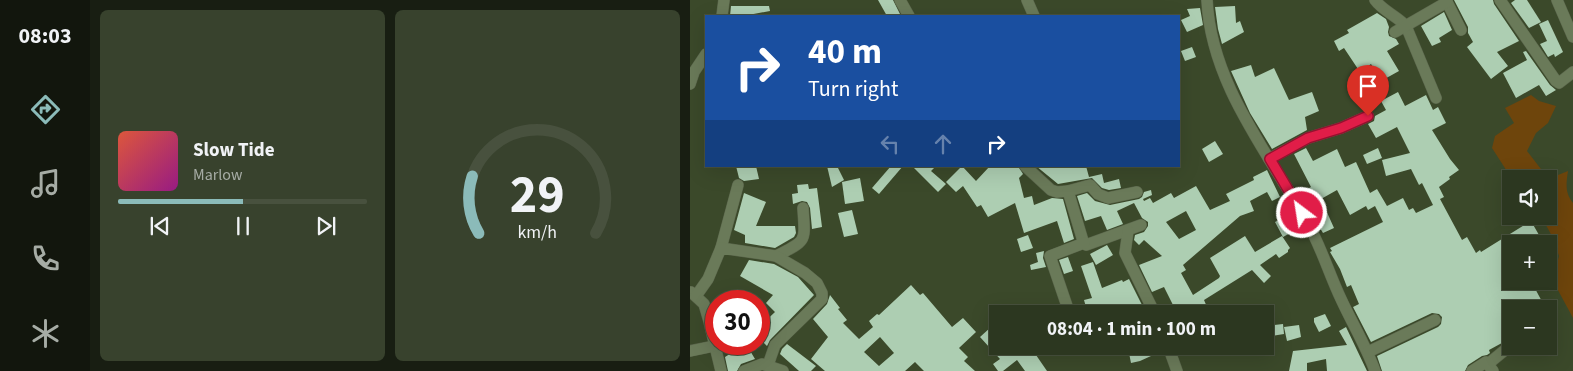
<!DOCTYPE html>
<meta charset="utf-8">
<style>
:root{--surface:#2c3720;--page:#38422d;--text:#f1f3f6;--muted:#a6aca5;--line:#48513e;--accent:#8bbbb9}
body{margin:0;font-family:"Source Sans 3",sans-serif;background:var(--page);color:var(--text);height:100vh;display:flex;flex-direction:column;font-size:19px;white-space:nowrap}
*{box-sizing:border-box;margin:0}
p{font-size:16px;color:var(--muted)}
.icon{flex:none;width:28px;height:28px;fill:none;stroke:currentColor;stroke-width:2;stroke-linecap:round;stroke-linejoin:round}
.map{position:relative;flex:1;overflow:hidden}
.details{display:flex;flex-direction:column;gap:10px;padding:10px;background:#181e12;width:600px}
.details>*{flex:none}
.top-card{position:absolute;left:15px;top:15px;width:475px;height:152px;border-radius:0px;box-shadow:0 5px 20px #0002,0 0 0 1px var(--line);background:#1a4fa0;color:#fff;overflow:hidden}
.controls{position:absolute;left:812px;top:170px;display:grid;gap:10px}
.controls a{display:grid;place-items:center;width:55px;height:55px;border-radius:0px;background:var(--surface);box-shadow:0 5px 20px #0002,0 0 0 1px var(--line);font-size:25px}
.speed{position:absolute;left:15px;top:290px;display:flex;gap:10px;font-size:25px;font-weight:700;text-align:center}
.speed>*{display:grid;place-content:center;width:65px;height:65px;border-radius:50%;background:var(--surface);box-shadow:0 5px 20px #0002,0 0 0 1px var(--line);line-height:1}
.speed .limit{border:8px solid #d22;background:#fff;color:#111}
.pin{position:absolute;display:grid;place-items:center;width:42px;height:42px;color:#fff;margin:-51px -21px;border-radius:50% 50% 50% 0;rotate:-45deg;box-shadow:0 0 5px #0007}
.pin .icon{rotate:45deg}
.me{position:absolute;width:55px;margin:-28px;rotate:329deg;stroke-linejoin:round;filter:drop-shadow(0 0 4px #0008)}
.turn{display:flex;align-items:center;gap:18px;height:105px;padding:0 20px;font-size:22px}
.turn .icon{width:65px;height:65px;stroke-width:2.5}
.turn b{display:block;font-size:35px;line-height:42px}
.lanes{display:flex;align-items:center;height:48px;padding:0 20px;background:#0003;justify-content:center;gap:25px;direction:ltr}
.lanes .off{opacity:.35}
.details .tile{flex:1;display:flex;flex-direction:column;justify-content:center;gap:8px;min-width:0;padding:0 18px;border-radius:8px;background:var(--page)}
.details .dial{align-items:center;gap:0}
.dial svg{height:130px;overflow:visible;fill:none;stroke:var(--line);stroke-width:7;stroke-linecap:round;text-anchor:middle}
.dial text{fill:var(--text);stroke:none}
.song{display:flex;align-items:center;gap:15px}
.cover{width:60px;height:60px;border-radius:8px;background:linear-gradient(135deg,hsl(10 70% 55%),hsl(310 70% 35%))}
.played{height:5px;border-radius:2px;background:linear-gradient(90deg,var(--accent) 50%,var(--line) 50%)}
.keys{display:flex;justify-content:space-around;direction:ltr}
.details .tiles{flex:1;display:grid;gap:10px;grid-template-columns:repeat(2,1fr)}
.trip{position:absolute;left:299px;top:305px;width:285px;height:50px;border-radius:0px;background:var(--surface);box-shadow:0 5px 20px #0002,0 0 0 1px var(--line);font-weight:700;line-height:50px;text-align:center}
main{display:flex;flex:1;min-height:0}
.tab-bar{display:flex;flex-direction:column;width:90px;justify-content:space-around;align-items:center;background:#12160d;color:var(--muted)}
.tab-bar .icon{width:35px;height:35px}
.tab-bar .current{color:var(--accent)}
.tab-bar b{font-size:22px;color:var(--text)}
.map>svg:first-child{display:block}
.green{fill:#6e450c}
.building{fill:#adceb2;fill-rule:evenodd}
.lines{fill:none;stroke-linecap:round;stroke-linejoin:round}
.minor-casing{stroke:#5b664c;stroke-width:12}
.minor{stroke:#6a7a59;stroke-width:11}
.route-casing{stroke:#92132f;stroke-width:12}
.route{stroke:#e11d48;stroke-width:9}
</style>
<main>
<nav class="tab-bar">
<b>08:03</b>
<svg class="icon current" aria-label="directions" viewBox="0 0 24 24"><path d="M12 3l9 9-9 9-9-9zM9 14v-3h6M13 9l2 2-2 2"/></svg>
<svg class="icon" aria-label="music" viewBox="0 0 24 24"><path d="M9 18V5l10-2v13"/><circle cx="6" cy="18" r="3"/><circle cx="16" cy="16" r="3"/></svg>
<svg class="icon" aria-label="phone" viewBox="0 0 24 24"><path d="M5 4h4l2 5-3 2q2 4 5 5l2-3 5 2v4C11 20 4 13 5 4z"/></svg>
<svg class="icon" aria-label="climate" viewBox="0 0 24 24"><path d="M12 3v18M4 7l16 10M4 17L20 7"/></svg>
</nav>
<section class="details">
<div class="tiles">
<div class="tile">
<div class="song"><i class="cover"></i><div><b>Slow Tide</b><p>Marlow</p></div></div>
<div class="played"></div>
<div class="keys"><svg class="icon" aria-label="previous" viewBox="0 0 24 24"><path d="M18 5L8 12l10 7zM5 5v14"/></svg><svg class="icon" aria-label="pause" viewBox="0 0 24 24"><path d="M8 5v14M16 5v14"/></svg><svg class="icon" aria-label="next" viewBox="0 0 24 24"><path d="M6 5l10 7-10 7zM19 5v14"/></svg></div>
</div>
<div class="tile dial"><svg viewBox="0 0 100 80">
<path d="M14 69A42 42 0 1 1 86 69"/>
<path d="M14 69A42 42 0 0 1 10 34" stroke="#8bbbb9"/>
<text x="50" y="56" font-size="32" font-weight="700">29</text>
<text x="50" y="72" font-size="11">km/h</text>
</svg></div>
</div>
</section>
<div class="map">
<svg width="883" height="371" viewBox="0 0 883 371">
<rect width="100%" height="100%" fill="#3b492a"/>
<path class="green" d="M841 95 849 101 866 106 858 123 846 133 837 151 854 173 868 175 878 171C876 184 875 193 883 203V318L863 281 869 256 863 238 851 216H859V179H822L802 148 805 136 824 123 815 108Z"/>
<g class="building">
<path d="M188 0H203L211 16H197Z"/>
<path d="M764 0H803L804 4 829 41 807 52 818 66 801 79 777 47 783 42 778 33V27Z"/>
<path d="M825 0H837L851 22 839 28 821 3Z"/>
<path d="M41 6H79L80 11 53 16H40Z"/>
<path d="M545 6 546 23 550 21 554 32 532 44 528 29 525 7Z"/>
<path d="M510 8 513 25 497 32 491 20 500 16 497 9Z"/>
<path d="M754 12 762 30 749 38 751 42 742 46 731 26Z"/>
<path d="M687 13 696 19 699 27 698 32 699 36 706 39 709 44 697 51 709 71 691 81 681 64 670 72 654 48 649 51 644 41 659 33 657 30Z"/>
<path d="M858 20 873 52 865 57 864 54 858 57 850 44 857 41 849 24Z"/>
<path d="M502 47 506 57 495 61 491 51Z"/>
<path d="M836 51 860 85 866 90 856 96 849 85 826 98 813 73 837 60 833 52Z"/>
<path d="M561 65 565 77 584 68 599 100 622 92 629 111 615 117 617 130 582 149 560 113 541 71Z"/>
<path d="M708 92 715 106 736 95 743 110 748 107 756 123 742 130 760 159 769 170 759 177 760 179 749 187 754 197 750 199 772 240 777 237 786 253 790 250 791 252 841 221 849 235 833 244H821V281H841L856 309H821V338L799 350 800 353 797 355 792 356 778 365 775 371H692L687 356 748 327 751 324 752 317 749 314 742 313 681 342 663 307 669 304 661 285 657 287 650 269 640 252 642 251 640 248 693 222 685 206 678 210 676 206 660 215 647 190 631 199 644 228 633 233 609 194 621 187 604 154 616 148 623 161 647 149 655 167 666 162 680 193 687 189 697 206 713 198 719 210 723 208 726 213 743 205 732 183 729 185 721 169 696 176 692 160 720 153 707 127 686 138 678 124 684 121 685 116 696 110 691 101Z"/>
<path d="M525 141 533 154 519 162 512 149Z"/>
<path d="M688 148 692 158 677 164 673 155Z"/>
<path d="M46 166H66L69 179 54 181 49 178Z"/>
<path d="M137 166H147L154 180 142 187Z"/>
<path d="M201 166H213L189 194 182 188Z"/>
<path d="M222 166H246L241 171 256 184 248 192Z"/>
<path d="M272 166 286 181 300 166H328L333 174 329 178 334 198 342 196 344 205 362 198 373 199 384 239 374 243 367 221 334 233 325 203 298 217 291 205 287 207 273 186 266 192 256 182Z"/>
<path d="M346 166H396L399 177 412 174 414 183 429 179 431 188 419 190 412 188 402 178 368 184Z"/>
<path d="M577 170 590 197 582 201 577 192 560 201 564 211 550 216 493 265 496 270 491 273 503 295 529 278 530 276 520 258 555 236 565 252 592 236 600 248 598 250V252L589 258 586 254 570 265 581 276 574 283 562 270 514 300 520 314H472L484 307 474 287 462 292 449 265 472 256 454 240 449 245 444 240 445 235 454 232 458 226V222L452 218 444 203 427 211 433 224 417 230 411 216 395 221 387 196 397 193 405 201 420 205 449 199 452 197 454 192 461 190 462 195 453 199 454 201 460 198 463 203 481 193 484 198 506 186 520 210 540 201 536 194 564 180 563 177ZM496 211 506 230 489 239 476 222Z"/>
<path d="M170 178 174 201 155 204 152 182Z"/>
<path d="M118 184 119 189 127 188 132 227 122 229 120 208 117 202 112 201 103 204 102 194 108 193 107 185Z"/>
<path d="M54 193 76 202 66 226H105L106 233 104 237 85 248 55 243V235L44 230Z"/>
<path d="M162 210 168 234 154 237 148 213Z"/>
<path d="M603 212 611 227 593 237 585 222Z"/>
<path d="M338 235 343 248 331 252 327 239Z"/>
<path d="M417 245 423 255 406 265 400 254Z"/>
<path d="M354 251 353 258 356 267 341 270 340 265 348 262 346 253Z"/>
<path d="M378 257 383 271 374 274 369 260Z"/>
<path d="M59 260 84 264 108 277 124 295 80 340 77 346 69 338V327L85 312 76 303 83 295 50 276Z"/>
<path d="M403 262 412 288 432 280 433 282 439 279 456 313 398 314 394 300 402 298 391 266Z"/>
<path d="M221 285 230 295 233 293 262 327 273 318 286 332 269 348 278 357 274 361 285 371H234L225 362 215 371H135L121 359 138 337 123 319 137 304 140 295 150 308 148 309 157 320 153 323 169 339 183 327 179 321 187 314 189 315ZM190 337 204 353 189 366 174 352Z"/>
<path d="M635 314 641 326 629 332 624 322V318Z"/>
<path d="M593 324 594 334 575 337V326Z"/>
<path d="M609 325 611 337 597 341 594 327Z"/>
<path d="M301 327 308 333V346H362L346 355 357 371H335L327 360 313 371H308L303 364 310 359 290 337Z"/>
<path d="M656 327 677 371H637L636 359 617 363V371H599L603 351 657 345 649 331Z"/>
<path d="M56 344 65 359 51 364 47 371H38L35 357Z"/>
<path d="M97 344 126 366 121 371H109L90 354 92 349Z"/>
<path d="M424 346H471L472 351 450 361 441 363 439 353 429 356Z"/>
<path d="M486 346H515V350L490 356Z"/>
</g>
<g class="lines">
<defs>
<g id="minor">
<path d="M210 0 219 16"/>
<path d="M337 0 344 16"/>
<path d="M517 0C521 84 578 152 617 222 631 246 639 274 651 299 662 323 676 346 685 371"/>
<path d="M685 0C693 11 707 16 716 26L746 98"/>
<path d="M756 0 771 30"/>
<path d="M810 0 866 81 869 83 883 72"/>
<path d="M867 0 883 37"/>
<path d="M32 16 34 0"/>
<path d="M705 32 757 2"/>
<path d="M0 84 4 72 16 54"/>
<path d="M579 159 618 138 651 128 678 116"/>
<path d="M335 166 361 190 367 192 378 191 393 241 396 245 451 225"/>
<path d="M378 191 400 185 408 194 418 198 447 192"/>
<path d="M438 231 435 253 465 314"/>
<path d="M31 248 48 185"/>
<path d="M86 256C118 240 115 242 113 208"/>
<path d="M1 292 14 304 19 321 31 371"/>
<path d="M6 296 18 279 31 248 86 256 115 273 127 283 132 293V299L85 345 78 365"/>
<path d="M377 306 360 256 394 243"/>
<path d="M478 346 487 371"/>
<path d="M0 351 24 346"/>
<path d="M678 352 745 320"/>
<path d="M798 364 821 345"/>
<path d="M54 371 72 364 93 371"/>
<path d="M782 371 796 362 803 371"/>
</g>
</defs>
<use href="#minor" class="minor-casing"/>
<use href="#minor" class="minor"/>
</g>
<g class="lines">
<defs>
<path id="route" d="M612 213 580 159 618 138 651 128 678 116"/>
</defs>
<use href="#route" class="route-casing"/>
<use href="#route" class="route"/>
</g>
</svg>
<div class="controls">
<a><svg class="icon" aria-label="sound" viewBox="0 0 24 24"><path d="M4 9h4l5-4v14l-5-4H4zM17 9q2 3 0 6"/></svg></a>
<a>+</a>
<a>−</a>
</div>
<div class="speed"><div class="limit">30</div></div>
<div class="pin" style="left:678px;top:116px;background:#d93025"><svg class="icon" aria-label="arrive" viewBox="0 0 24 24"><path d="M6 21V4h12l-3 4 3 4H6"/></svg></div>
<svg class="me" style="left:612px;top:213px" viewBox="-20 -20 40 40"><circle r="17" fill="#e11d48" stroke="#fff" stroke-width="3"/><path d="M0-11L8 9 0 5-8 9z" fill="#fff"/></svg>
<div class="trip">08:04 · 1 min · 100 m</div>
<div class="top-card">
<div class="turn"><svg class="icon" aria-label="right" viewBox="0 0 24 24"><path d="M7 20v-9h11M14 6l5 5-5 5"/></svg><div><b>40 m</b>Turn right</div></div>
<div class="lanes"><svg class="icon off" aria-label="left" viewBox="0 0 24 24"><path d="M17 20v-9H6M10 6l-5 5 5 5"/></svg><svg class="icon off" aria-label="ahead" viewBox="0 0 24 24"><path d="M12 20V5M6 11l6-6 6 6"/></svg><svg class="icon" aria-label="right" viewBox="0 0 24 24"><path d="M7 20v-9h11M14 6l5 5-5 5"/></svg></div>
</div>
</div>
</main>
